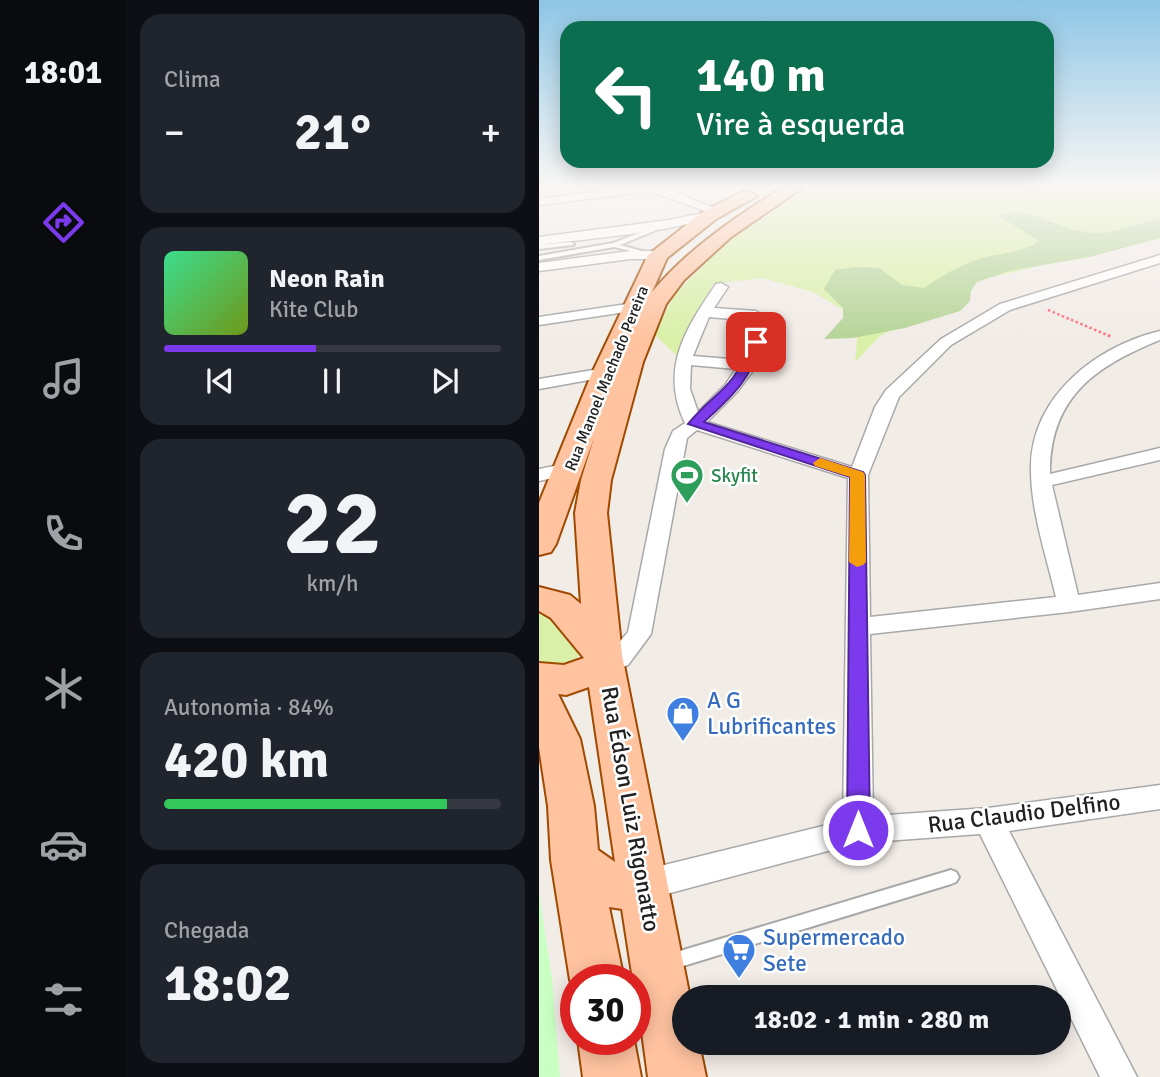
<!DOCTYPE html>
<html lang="pt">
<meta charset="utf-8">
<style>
:root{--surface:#171b24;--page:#20242c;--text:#f1f3f6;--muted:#9ea1a6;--line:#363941;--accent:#7c3aed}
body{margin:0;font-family:Signika,sans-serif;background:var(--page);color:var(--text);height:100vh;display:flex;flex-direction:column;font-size:26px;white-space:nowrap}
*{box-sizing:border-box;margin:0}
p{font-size:23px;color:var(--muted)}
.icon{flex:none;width:38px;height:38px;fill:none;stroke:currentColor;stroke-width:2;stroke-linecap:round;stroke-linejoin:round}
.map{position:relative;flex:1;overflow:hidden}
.drawer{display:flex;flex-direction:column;gap:14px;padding:14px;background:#0d0f14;width:413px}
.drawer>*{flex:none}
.hud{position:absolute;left:21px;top:21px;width:494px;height:147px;border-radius:21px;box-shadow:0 4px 18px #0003;background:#0b6e4f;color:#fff;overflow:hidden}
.speed{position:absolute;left:21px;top:964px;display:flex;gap:14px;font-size:35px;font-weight:700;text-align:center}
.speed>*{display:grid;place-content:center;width:91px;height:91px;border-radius:50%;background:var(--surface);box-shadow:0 4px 18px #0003;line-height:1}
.speed .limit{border:10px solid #d22;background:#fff;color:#111}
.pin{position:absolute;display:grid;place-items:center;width:60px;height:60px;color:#fff;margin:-30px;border-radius:14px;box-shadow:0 4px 10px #0006}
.me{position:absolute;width:77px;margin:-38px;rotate:0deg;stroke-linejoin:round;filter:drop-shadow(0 0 5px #0008)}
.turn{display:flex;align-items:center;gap:24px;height:147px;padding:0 21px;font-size:32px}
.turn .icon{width:91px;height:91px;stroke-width:2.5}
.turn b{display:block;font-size:49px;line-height:60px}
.big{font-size:52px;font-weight:800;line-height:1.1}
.drawer .widget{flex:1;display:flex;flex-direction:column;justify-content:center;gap:10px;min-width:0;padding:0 24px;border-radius:21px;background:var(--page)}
.drawer .dial{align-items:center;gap:0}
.dial b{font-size:91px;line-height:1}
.song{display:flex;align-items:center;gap:21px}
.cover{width:84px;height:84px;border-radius:10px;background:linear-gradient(135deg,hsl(150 70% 55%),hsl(80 70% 35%))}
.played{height:7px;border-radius:4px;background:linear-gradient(90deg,var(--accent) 45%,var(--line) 45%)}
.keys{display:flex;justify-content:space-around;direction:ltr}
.heat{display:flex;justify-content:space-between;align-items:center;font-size:38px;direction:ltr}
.charge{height:10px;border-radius:5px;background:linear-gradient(90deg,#34c759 84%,var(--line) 0)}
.trip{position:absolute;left:133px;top:985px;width:399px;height:70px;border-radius:35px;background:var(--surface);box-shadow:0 4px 18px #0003;font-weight:800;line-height:70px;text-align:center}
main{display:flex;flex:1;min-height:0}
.dock{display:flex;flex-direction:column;width:126px;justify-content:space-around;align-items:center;background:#090b0e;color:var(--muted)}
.dock .icon{width:49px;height:49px}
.dock .current{color:var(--accent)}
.dock b{font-size:32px;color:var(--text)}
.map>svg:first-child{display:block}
.grass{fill:#daf0a9}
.forest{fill:#b6d598}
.park{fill:#c9ffc2}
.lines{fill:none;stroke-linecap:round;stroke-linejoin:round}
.service-casing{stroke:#a8a8a8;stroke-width:4}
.minor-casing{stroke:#a8a8a8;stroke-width:3}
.primary-casing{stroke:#9f4a00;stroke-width:4}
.path{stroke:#ff6c7a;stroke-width:2.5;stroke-dasharray:2.5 2.5;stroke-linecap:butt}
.service{fill:#fff;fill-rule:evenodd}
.minor{fill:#fff;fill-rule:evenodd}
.primary{fill:#ffc3a0;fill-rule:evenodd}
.route{fill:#7c3aed;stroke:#51269a;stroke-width:2}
.slow{fill:#f59e0b}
.labels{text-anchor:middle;stroke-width:5;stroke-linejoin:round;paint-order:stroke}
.far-street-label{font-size:16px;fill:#212121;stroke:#fff}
.leisure-label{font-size:19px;fill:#27864d;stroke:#fff;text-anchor:start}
.near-shop-label{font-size:23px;fill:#366cbe;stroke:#fff;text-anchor:start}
.near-street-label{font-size:23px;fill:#212121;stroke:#fff}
</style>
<main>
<nav class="dock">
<b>18:01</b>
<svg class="icon current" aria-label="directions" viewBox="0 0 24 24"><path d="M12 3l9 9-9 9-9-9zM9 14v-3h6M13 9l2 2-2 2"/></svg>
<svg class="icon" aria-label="music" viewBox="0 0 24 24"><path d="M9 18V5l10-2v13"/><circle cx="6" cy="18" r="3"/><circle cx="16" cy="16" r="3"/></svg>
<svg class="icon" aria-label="phone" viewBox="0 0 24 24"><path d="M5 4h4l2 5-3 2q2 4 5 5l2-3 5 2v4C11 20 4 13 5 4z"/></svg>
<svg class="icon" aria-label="climate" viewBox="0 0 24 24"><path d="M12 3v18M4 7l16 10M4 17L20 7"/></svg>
<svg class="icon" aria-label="car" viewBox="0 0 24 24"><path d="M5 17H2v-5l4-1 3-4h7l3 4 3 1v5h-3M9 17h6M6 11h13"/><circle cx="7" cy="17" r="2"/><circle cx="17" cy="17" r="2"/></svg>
<svg class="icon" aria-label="filters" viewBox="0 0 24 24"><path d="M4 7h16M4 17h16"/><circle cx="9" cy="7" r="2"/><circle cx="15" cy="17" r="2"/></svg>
</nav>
<section class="drawer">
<div class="widget"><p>Clima</p>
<div class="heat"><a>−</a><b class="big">21°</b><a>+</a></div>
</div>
<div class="widget">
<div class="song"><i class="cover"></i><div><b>Neon Rain</b><p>Kite Club</p></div></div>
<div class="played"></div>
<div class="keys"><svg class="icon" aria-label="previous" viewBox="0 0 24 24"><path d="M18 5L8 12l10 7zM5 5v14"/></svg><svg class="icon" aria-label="pause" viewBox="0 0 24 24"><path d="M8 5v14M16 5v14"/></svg><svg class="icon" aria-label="next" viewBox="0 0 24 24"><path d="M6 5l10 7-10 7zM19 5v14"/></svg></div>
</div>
<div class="widget dial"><b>22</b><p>km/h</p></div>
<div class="widget"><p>Autonomia · 84%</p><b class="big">420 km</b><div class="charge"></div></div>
<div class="widget"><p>Chegada</p><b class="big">18:02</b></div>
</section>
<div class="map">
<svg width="621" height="1077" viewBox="0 0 621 1077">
<rect width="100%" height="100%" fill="#f2ece7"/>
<g class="grass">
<path d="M274 186H621V236L442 280 341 336 316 362 319 332 306 311 274 292 223 278 174 284 138 356 114 333 137 293 188 242Z"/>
<path d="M0 605 16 611 40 654 36 662 10 667 0 662Z"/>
</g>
<path class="forest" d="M476 212C503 215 528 232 556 233 577 233 600 223 621 219V238L551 257 470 271 438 282 432 291 431 301 421 311 366 328 314 338 285 339 304 318V308L285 289 296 270 317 267 340 268 363 285 385 288C404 275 421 265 443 258 462 253 484 252 500 241L458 215Z"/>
<path class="park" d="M0 894 13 978 21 1077H0Z"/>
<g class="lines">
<defs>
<g id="service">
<path d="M118 226 121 228 120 229 81 245 110 253V255L75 247 0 260V256L74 243Z"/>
<path d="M32 242 35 244 34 245 0 249V245Z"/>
<path d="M412 870 417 872 420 877 417 882 412 884 131 970 125 968 123 962 125 956 131 954Z"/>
</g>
<g id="minor">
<path d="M103 186H120L183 211C155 231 42 239 0 245V237L130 220 169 212 110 191 0 205V199Z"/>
<path d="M91 251H119L125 255 119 259H91L0 271V263Z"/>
<path d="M621 255V263L471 310 412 345 360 397 329 475 331 617 517 597C507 555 491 509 492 465 494 395 558 346 621 331V340C559 365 513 395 511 468V474L621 448V460L513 485 539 595 621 583V599L530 612 331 634 334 816 449 808 621 785V809L470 831 598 1077H561L441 834 319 843 105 900 94 895 89 885 94 875 105 870 304 821 309 478 158 430 148 438 112 634 89 665 67 674 58 671 55 665 58 659 71 653 89 632 126 449 134 431 146 423C120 369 147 328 177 284L182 283 189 287 175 308 217 311 230 320 216 363 218 365 198 392 168 422 313 467 336 407 347 390 402 339 461 304ZM170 317 215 321 202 360 154 356ZM152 365 197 369 186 385 159 412 151 389Z"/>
<path d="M95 303 102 307 100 310 0 325V317Z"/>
<path d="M66 368 74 373 72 376 0 389V379Z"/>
<path d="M30 463 37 465 39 469 37 473 0 481V469Z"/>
</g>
<g id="primary">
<path d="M246 186H266L192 237 145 280 127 304 104 362 72 480 68 513 83 655 151 998H145V1043H160L167 1077H109L96 980H94L83 909 70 907 85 980H37V994L31 980 12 860 9 806 0 747V663L25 665 45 658 12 618 0 611V587L31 595 42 604 36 513 42 480 55 438 17 544 12 552 0 555V503L53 373 109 255 165 211 203 192 209 191 218 196 177 219 128 258 113 292C151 247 197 217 246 186ZM50 687 76 862 59 850 55 806 41 739 19 694 27 695Z"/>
<path d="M39 1040H95L102 1077H44Z"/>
</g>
</defs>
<use href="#service" class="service-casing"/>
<use href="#minor" class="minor-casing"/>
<use href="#primary" class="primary-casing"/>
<path class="path" d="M509 310 573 337"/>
<use href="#service" class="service"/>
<use href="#minor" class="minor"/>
<use href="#primary" class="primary"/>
</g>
<linearGradient id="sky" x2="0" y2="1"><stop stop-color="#8dc6e6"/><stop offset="0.55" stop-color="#f9f6f4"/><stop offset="1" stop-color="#f9f6f4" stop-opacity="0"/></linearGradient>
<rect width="621" height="337" fill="url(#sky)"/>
<path class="route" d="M217 339 222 342C212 380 193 396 165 422L324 472 326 475 331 830 327 837 319 840 311 837 308 830 311 477 149 424C177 390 196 390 211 342Z"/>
<path class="slow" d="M281 458 324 472 326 475 327 562 324 565 318 567 310 562 311 477 276 466 274 463Z"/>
<defs>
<symbol id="stadium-pin" viewBox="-11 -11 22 30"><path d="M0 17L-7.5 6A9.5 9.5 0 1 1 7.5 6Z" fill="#2e9e5b" stroke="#fff"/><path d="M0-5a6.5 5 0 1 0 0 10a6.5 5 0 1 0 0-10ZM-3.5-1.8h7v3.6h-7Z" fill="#fff"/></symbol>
<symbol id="shop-pin" viewBox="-11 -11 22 30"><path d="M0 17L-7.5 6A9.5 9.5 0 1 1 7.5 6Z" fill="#3f7fe0" stroke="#fff"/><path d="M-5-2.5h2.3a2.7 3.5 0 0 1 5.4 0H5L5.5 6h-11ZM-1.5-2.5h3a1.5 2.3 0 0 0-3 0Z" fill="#fff"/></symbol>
<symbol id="supermarket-pin" viewBox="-11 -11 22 30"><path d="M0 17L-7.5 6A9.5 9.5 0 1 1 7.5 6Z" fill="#3f7fe0" stroke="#fff"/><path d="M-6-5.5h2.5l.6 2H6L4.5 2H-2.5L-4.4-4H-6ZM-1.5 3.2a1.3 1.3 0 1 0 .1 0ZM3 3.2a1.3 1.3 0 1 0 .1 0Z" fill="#fff"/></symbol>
</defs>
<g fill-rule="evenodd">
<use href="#stadium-pin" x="129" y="456" width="38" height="52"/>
<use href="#shop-pin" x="125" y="694" width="38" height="52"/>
<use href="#supermarket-pin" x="181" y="931" width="38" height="52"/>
</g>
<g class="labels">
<g class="far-street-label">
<text transform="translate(67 378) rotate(-68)" y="6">Rua Manoel Machado Pereira</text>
</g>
<g class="leisure-label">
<text x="172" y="482">Skyfit</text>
</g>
<g class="near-shop-label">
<text x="168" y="708">A G<tspan x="168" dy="26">Lubrificantes</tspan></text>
<text x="224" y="945">Supermercado<tspan x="224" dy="26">Sete</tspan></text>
</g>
<g class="near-street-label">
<text transform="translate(92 809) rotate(80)" y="8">Rua Édson Luiz Rigonatto</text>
<text transform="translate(485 813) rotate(-7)" y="8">Rua Claudio Delfino</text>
</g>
</g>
</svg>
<div class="speed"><div class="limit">30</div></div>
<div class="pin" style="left:217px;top:342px;background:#d93025"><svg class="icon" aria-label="arrive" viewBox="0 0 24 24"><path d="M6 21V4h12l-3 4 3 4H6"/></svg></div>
<svg class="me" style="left:319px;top:830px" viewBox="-20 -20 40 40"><circle r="17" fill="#7c3aed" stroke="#fff" stroke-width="3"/><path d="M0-11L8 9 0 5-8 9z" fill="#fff"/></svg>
<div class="trip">18:02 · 1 min · 280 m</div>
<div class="hud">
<div class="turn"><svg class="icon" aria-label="left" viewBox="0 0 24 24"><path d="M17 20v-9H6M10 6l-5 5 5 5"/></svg><div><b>140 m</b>Vire à esquerda</div></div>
</div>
</div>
</main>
